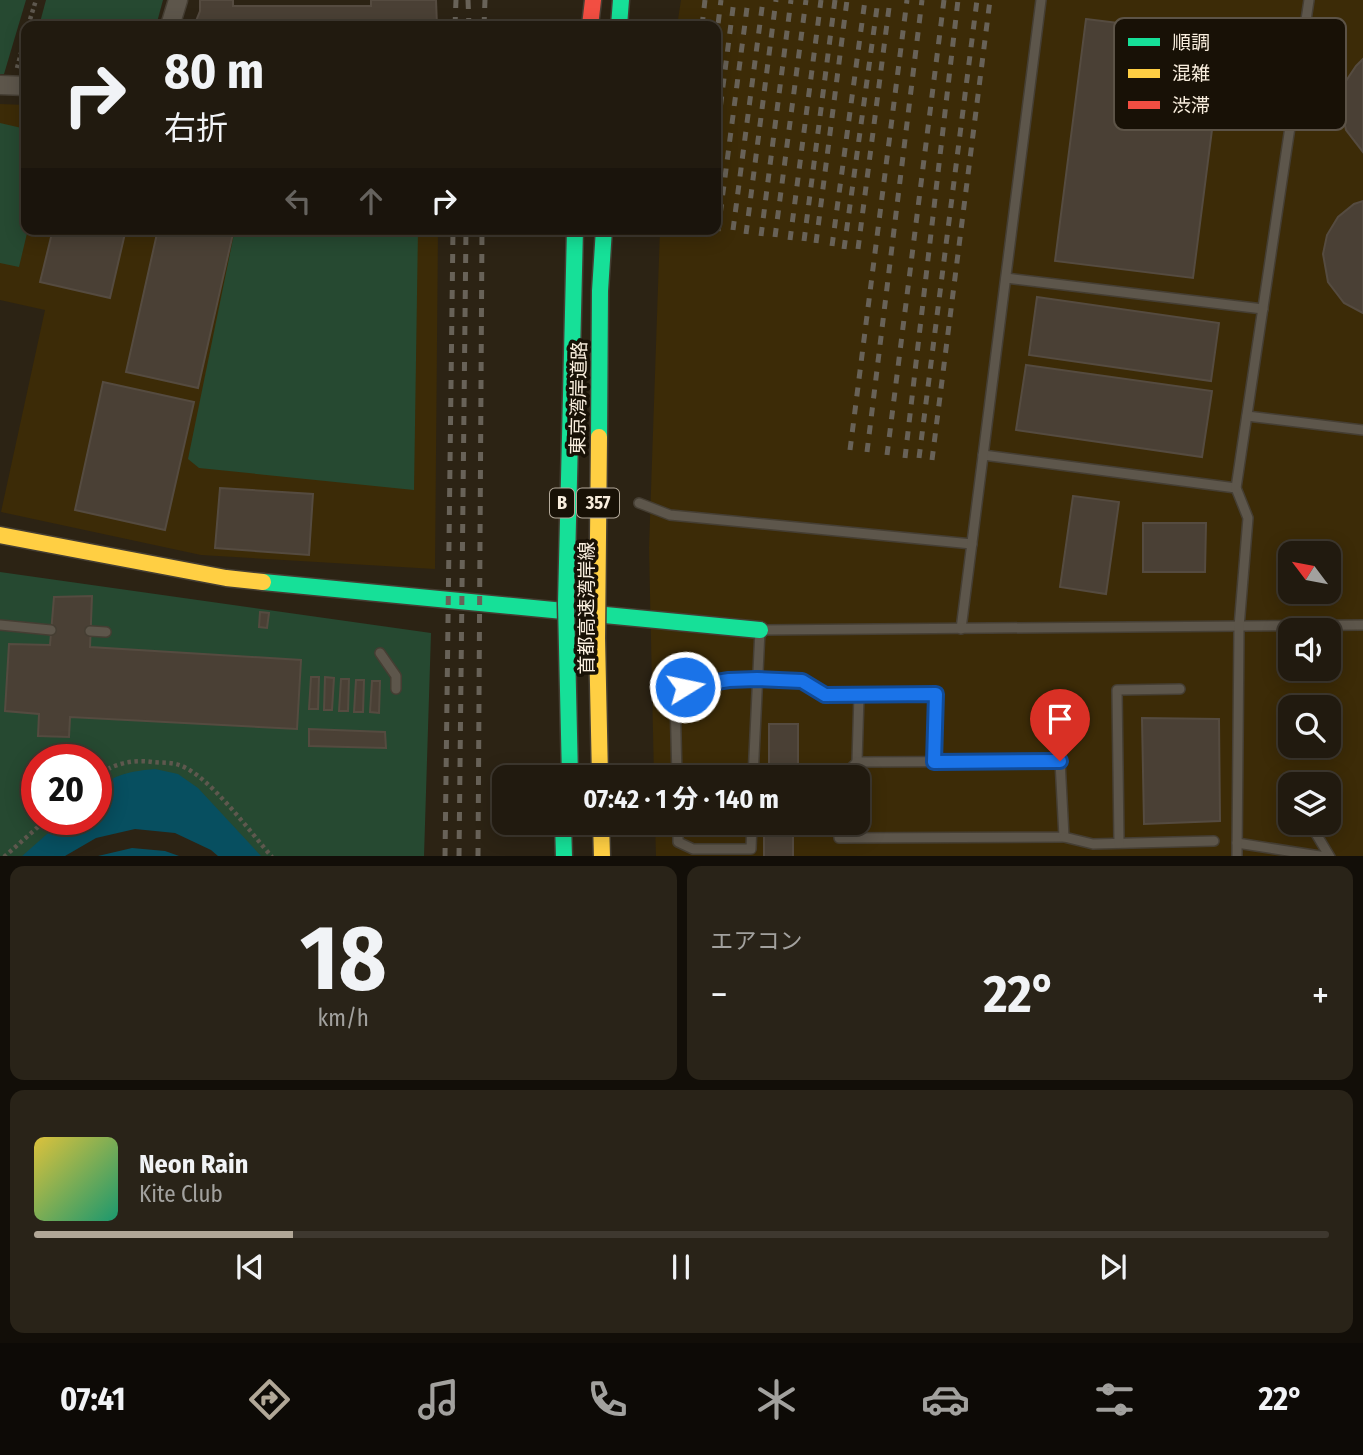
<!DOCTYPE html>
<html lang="ja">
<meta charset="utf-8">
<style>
:root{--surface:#211a0f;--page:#292318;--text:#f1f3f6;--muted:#a2a19e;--line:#3e382f;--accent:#b1a797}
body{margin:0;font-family:"Fira Sans Condensed","Noto Sans JP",sans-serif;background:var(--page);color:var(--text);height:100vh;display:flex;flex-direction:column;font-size:26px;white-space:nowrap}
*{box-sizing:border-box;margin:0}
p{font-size:23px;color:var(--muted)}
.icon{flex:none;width:38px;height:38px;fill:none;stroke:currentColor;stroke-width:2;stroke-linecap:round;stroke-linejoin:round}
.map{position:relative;height:856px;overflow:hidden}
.drawer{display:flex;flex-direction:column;gap:10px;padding:10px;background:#120e08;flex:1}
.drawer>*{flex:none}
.top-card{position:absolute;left:21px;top:21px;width:700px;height:214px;border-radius:14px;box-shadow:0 4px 18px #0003,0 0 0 2px var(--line);background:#211a0f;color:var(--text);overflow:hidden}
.needle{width:46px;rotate:302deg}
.controls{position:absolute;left:1278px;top:541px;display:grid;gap:14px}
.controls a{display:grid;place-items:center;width:63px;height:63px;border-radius:14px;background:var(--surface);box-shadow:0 4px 18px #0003,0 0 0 2px var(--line);font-size:35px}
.speed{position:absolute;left:21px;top:744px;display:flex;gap:14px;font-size:35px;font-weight:700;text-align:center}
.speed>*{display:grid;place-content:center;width:91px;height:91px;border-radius:50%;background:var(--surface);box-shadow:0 4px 18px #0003,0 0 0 2px var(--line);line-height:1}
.speed .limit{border:10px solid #d22;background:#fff;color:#111}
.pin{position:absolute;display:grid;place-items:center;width:60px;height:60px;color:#fff;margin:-72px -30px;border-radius:50% 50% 50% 0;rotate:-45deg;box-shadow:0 0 7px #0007}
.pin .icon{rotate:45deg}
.me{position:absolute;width:77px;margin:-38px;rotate:80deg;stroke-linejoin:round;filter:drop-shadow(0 0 5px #0008)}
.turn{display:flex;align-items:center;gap:24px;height:147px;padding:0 28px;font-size:32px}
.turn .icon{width:91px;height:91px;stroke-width:2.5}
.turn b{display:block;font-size:49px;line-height:60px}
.lanes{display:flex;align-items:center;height:66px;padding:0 28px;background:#0003;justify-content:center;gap:35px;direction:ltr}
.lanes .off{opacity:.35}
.big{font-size:52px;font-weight:700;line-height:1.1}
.drawer .tile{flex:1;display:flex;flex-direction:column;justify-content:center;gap:10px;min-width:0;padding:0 24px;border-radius:14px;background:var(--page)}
.drawer .dial{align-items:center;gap:0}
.dial b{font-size:91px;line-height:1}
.song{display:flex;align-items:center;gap:21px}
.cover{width:84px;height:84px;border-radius:10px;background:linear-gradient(135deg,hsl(50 70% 55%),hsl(160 70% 35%))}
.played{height:7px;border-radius:4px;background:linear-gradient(90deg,var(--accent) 20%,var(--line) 20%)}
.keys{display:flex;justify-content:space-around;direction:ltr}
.heat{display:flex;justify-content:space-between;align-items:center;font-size:38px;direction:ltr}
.drawer .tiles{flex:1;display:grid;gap:10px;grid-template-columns:1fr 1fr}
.tile:last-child{grid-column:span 2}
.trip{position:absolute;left:492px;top:765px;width:378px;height:70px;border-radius:14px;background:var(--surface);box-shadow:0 4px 18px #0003,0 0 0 2px var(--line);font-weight:700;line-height:70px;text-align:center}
.dock{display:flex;height:112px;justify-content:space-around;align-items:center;background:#0d0a06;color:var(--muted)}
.dock .icon{width:49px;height:49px}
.dock .current{color:var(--accent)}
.dock b{font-size:32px;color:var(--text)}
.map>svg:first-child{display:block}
.built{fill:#3c2b07;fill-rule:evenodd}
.green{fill:#264931;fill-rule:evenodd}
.water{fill:#074f60}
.pier{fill:#2c2314}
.building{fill:#4a4035;stroke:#554b40;stroke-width:2}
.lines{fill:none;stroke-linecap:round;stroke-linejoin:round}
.lane-casing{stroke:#453e33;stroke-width:12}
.street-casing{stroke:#453e33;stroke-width:21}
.fast-casing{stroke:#453e33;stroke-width:19}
.slow-casing{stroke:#453e33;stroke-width:19}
.jam-casing{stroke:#453e33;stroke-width:19}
.path{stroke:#5e584e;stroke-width:4.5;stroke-dasharray:3.5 3.5;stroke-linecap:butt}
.lane{stroke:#5d564b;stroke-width:9}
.street{stroke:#5d564b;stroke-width:18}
.fast{stroke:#16e098;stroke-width:16}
.slow{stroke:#ffcf43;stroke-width:16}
.jam{stroke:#f24e42;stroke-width:16}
.rail{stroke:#686258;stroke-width:5;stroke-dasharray:9 9;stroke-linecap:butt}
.fast-bridge-casing{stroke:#453e33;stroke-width:19;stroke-linecap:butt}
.slow-bridge-casing{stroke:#453e33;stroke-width:19;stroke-linecap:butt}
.fast-bridge{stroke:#16e098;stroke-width:16}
.slow-bridge{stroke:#ffcf43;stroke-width:16}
.route-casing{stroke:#114b97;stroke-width:18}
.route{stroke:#1a73e8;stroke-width:12}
.labels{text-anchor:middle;stroke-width:7;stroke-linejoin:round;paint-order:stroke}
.shield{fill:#181106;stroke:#b6ac9d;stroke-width:2}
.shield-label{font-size:18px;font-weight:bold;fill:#f9eede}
.street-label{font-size:19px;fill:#f9eede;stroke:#181106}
.key{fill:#181106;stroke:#5c5347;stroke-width:2}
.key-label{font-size:19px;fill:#f9eede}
</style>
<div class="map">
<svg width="1363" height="857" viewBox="0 0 1363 857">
<rect width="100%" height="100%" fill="#2c2314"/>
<g class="built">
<path d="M681 0H1363V856H656L655 823 858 822V777H654L649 548 660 229H716V26H677ZM1290 553H1328V592H1290ZM1290 630H1328V668H1290ZM1290 707H1328V746H1290ZM1290 784H1328V822H1290Z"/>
<path d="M0 104 26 105V229H438L435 569 201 555 1 512 45 310 0 300Z"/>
</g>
<g class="green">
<path d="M0 0H26L4 74H0Z"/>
<path d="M46 0H163L156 26H39Z"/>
<path d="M0 123 26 129V229H28L19 267 0 263Z"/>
<path d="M235 229H418L414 490 199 468 188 459Z"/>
<path d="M0 572 431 633 424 856 0 857ZM37 760H96V819H37Z"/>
</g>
<path class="water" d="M155 769 178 774 198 788 261 856 21 857 64 819H96V790C114 774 132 771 155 769Z"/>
<path class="pier" d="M135 829 175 833 211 850 218 856H179L165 851 132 848 98 856H65L96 838Z"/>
<g class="building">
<path d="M200 0H233V6H371V0H436L437 26H194L200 11Z"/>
<path d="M1086 19 1224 36 1193 278 1055 261Z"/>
<path d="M1363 59V152L1346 130 1340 103 1344 84 1356 66Z"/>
<path d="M1363 201V313L1344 303 1328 282 1323 254 1327 235 1338 217 1354 204Z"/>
<path d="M53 229H126L110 298 40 282Z"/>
<path d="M158 229H234L198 388 126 372Z"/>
<path d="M1037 297 1219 323 1211 381 1029 355Z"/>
<path d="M1026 365 1212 391 1202 457 1016 430Z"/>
<path d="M103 382 194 402 165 530 75 510Z"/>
<path d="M220 488 313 494 309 555 215 548Z"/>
<path d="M1073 496 1119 502 1106 594 1060 587Z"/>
<path d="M1143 523H1206L1205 572H1143Z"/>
<path d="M92 596 90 647 301 660 297 729 70 717 69 737 38 736 39 714 5 711 9 644 50 645 54 597Z"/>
<path d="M260 612 269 613 267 628 259 627Z"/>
<path d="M311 677H319L318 709H309Z"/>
<path d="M325 677 334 678 332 710H324Z"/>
<path d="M341 679H349L348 711H339Z"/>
<path d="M356 680H364L363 712H354Z"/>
<path d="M372 681H380L379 713 370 712Z"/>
<path d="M1142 718 1219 719 1220 821 1144 824Z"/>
<rect x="769" y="724" width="29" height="53"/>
<path d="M309 729 385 732 386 748 309 746Z"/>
<rect x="764" y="830" width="29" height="27"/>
</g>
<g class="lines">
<defs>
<g id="lane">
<path d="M1006 278 1263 309"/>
<path d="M1247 416 1363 430"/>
<path d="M983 455 1236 488"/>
<path d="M639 503 670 515 972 544"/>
<path d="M0 625 51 630"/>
<path d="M961 629 1041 0"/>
<path d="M90 631 106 632"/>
<path d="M380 653 396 676V689"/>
<path d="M859 695 936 694 934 762"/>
<path d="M677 777 675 697 685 687 729 679H757L802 681 825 695H859L857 762 843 777"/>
<path d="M753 777 760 630 1363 625"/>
<path d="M678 822V842L693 849H751L752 822"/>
<path d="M839 822V838L1064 837 1060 761 857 762"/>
<path d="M1309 822 1330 857"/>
<path d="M1064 837 1093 844 1214 841"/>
<path d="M1119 843 1117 690 1180 689"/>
<path d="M1237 843 1326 857"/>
<path d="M1237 857 1239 627 1248 518 1236 488 1309 0"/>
</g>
<g id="street">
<path d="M170 26 178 0"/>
<path d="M0 85 26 86"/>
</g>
<g id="fast">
<path d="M619 26 621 0"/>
<path d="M263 582 760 630"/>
<path d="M563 822 564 857"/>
</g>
<g id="slow">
<path d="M0 535 226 578 263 582"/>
<path d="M601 822 602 857"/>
</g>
<path id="jam" d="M590 26 593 0"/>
</defs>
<use href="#lane" class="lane-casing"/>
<use href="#street" class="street-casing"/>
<use href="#fast" class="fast-casing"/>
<use href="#slow" class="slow-casing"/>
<use href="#jam" class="jam-casing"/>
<g class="path">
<path d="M28 26 36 0"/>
<path d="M17 68 26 34"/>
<path d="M96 777C111 764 133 759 152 762 161 763 171 762 179 765 208 774 251 833 272 857"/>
<path d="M4 857 47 819"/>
</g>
<use href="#lane" class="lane"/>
<use href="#street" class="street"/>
<use href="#fast" class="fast"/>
<use href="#slow" class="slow"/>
<use href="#jam" class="jam"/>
<g class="rail">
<path d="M468 0 469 26"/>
<path d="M455 26 456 0"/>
<path d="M484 26 485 0"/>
<path d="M702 26 705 0"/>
<path d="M716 41 721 0"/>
<path d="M716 141 734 0"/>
<path d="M733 230 763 0"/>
<path d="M718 231 748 0"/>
<path d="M746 234 776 0"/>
<path d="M761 236 791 0"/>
<path d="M775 237 806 0"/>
<path d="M790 240 821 0"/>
<path d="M804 241 835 0"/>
<path d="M816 243 847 0"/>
<path d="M832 246 865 0"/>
<path d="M844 249 878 0"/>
<path d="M858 249 890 0"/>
<path d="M850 450 907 0"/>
<path d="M867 452 922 0"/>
<path d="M887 455 944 0"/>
<path d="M905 458 958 0"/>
<path d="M919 458 977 0"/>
<path d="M932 460 990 0"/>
<path d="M445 857 453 229"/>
<path d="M459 857 466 229"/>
<path d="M478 857 482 229"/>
</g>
<defs>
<g id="fast-bridge">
<path d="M599 437 600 291 604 229"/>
<path d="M570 777 566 604 575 229"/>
</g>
<path id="slow-bridge" d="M599 437 597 638 600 777"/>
</defs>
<use href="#fast-bridge" class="fast-bridge-casing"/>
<use href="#slow-bridge" class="slow-bridge-casing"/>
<use href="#fast-bridge" class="fast-bridge"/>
<use href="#slow-bridge" class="slow-bridge"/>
</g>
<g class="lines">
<defs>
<path id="route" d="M685 687 729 680 757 679 802 681 825 695 936 694 934 762 1060 761"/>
</defs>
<use href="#route" class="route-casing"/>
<use href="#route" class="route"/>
</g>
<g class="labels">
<g class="shield">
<rect x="550" y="488.5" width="24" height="29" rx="5"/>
<rect x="577" y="488.5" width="42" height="29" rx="5"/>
</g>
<g class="shield-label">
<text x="562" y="509">B</text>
<text x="598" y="509">357</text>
</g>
<g class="street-label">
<text transform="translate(578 398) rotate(-89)" y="7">東京湾岸道路</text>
<text transform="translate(586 608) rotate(-90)" y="7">首都高速湾岸線</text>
</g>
</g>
<rect x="1114" y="18" width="232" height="112" rx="10" class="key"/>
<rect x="1128" y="38" width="32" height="8" fill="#16e098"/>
<rect x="1128" y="69" width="32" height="9" fill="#ffcf43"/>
<rect x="1128" y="101" width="32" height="8" fill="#f24e42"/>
<g class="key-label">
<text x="1172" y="49">順調</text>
<text x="1172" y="80">混雑</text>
<text x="1172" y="112">渋滞</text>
</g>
</svg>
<div class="controls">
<a><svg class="needle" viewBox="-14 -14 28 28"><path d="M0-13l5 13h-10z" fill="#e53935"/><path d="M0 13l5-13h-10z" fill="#a2a19e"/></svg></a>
<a><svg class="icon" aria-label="sound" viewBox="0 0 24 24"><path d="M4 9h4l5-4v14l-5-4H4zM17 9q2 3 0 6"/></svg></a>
<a><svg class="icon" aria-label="search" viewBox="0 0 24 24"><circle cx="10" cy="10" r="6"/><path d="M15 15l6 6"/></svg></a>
<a><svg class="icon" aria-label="layers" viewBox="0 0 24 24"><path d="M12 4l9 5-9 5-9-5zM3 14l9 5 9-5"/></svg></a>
</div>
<div class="speed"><div class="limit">20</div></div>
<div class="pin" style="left:1060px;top:761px;background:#d93025"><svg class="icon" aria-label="arrive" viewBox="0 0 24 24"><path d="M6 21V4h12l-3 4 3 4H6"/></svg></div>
<svg class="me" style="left:685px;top:687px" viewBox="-20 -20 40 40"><circle r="17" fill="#1a73e8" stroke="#fff" stroke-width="3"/><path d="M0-11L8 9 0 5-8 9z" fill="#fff"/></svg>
<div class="trip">07:42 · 1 分 · 140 m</div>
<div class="top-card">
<div class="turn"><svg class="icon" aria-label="right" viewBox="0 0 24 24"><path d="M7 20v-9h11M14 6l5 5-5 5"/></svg><div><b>80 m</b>右折</div></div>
<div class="lanes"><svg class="icon off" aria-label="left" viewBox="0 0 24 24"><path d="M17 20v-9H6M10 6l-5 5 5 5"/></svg><svg class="icon off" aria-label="ahead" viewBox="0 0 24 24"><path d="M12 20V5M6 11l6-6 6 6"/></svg><svg class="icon" aria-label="right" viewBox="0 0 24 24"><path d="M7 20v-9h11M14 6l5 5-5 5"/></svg></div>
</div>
</div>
<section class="drawer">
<div class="tiles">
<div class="tile dial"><b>18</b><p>km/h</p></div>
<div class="tile"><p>エアコン</p>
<div class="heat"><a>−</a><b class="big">22°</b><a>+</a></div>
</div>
<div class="tile">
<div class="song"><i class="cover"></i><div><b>Neon Rain</b><p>Kite Club</p></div></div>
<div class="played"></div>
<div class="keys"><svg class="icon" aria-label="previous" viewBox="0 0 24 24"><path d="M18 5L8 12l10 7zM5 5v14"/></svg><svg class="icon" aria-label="pause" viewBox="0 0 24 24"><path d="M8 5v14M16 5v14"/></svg><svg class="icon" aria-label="next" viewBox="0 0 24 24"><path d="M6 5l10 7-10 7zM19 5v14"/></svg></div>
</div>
</div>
</section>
<nav class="dock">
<b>07:41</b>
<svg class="icon current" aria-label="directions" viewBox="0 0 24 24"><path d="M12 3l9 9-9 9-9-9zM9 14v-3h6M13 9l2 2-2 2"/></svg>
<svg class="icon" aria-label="music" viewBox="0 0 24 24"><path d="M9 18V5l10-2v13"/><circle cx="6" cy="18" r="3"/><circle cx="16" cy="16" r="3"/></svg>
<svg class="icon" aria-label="phone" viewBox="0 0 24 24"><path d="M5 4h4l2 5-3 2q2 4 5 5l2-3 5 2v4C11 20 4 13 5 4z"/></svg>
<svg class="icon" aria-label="climate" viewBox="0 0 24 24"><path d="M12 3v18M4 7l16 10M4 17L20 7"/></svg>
<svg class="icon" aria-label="car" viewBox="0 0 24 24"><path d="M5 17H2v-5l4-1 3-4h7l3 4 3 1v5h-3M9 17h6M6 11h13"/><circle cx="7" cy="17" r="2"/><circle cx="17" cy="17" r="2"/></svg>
<svg class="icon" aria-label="filters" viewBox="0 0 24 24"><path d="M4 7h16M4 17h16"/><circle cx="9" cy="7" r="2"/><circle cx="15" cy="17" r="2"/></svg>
<b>22°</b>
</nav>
